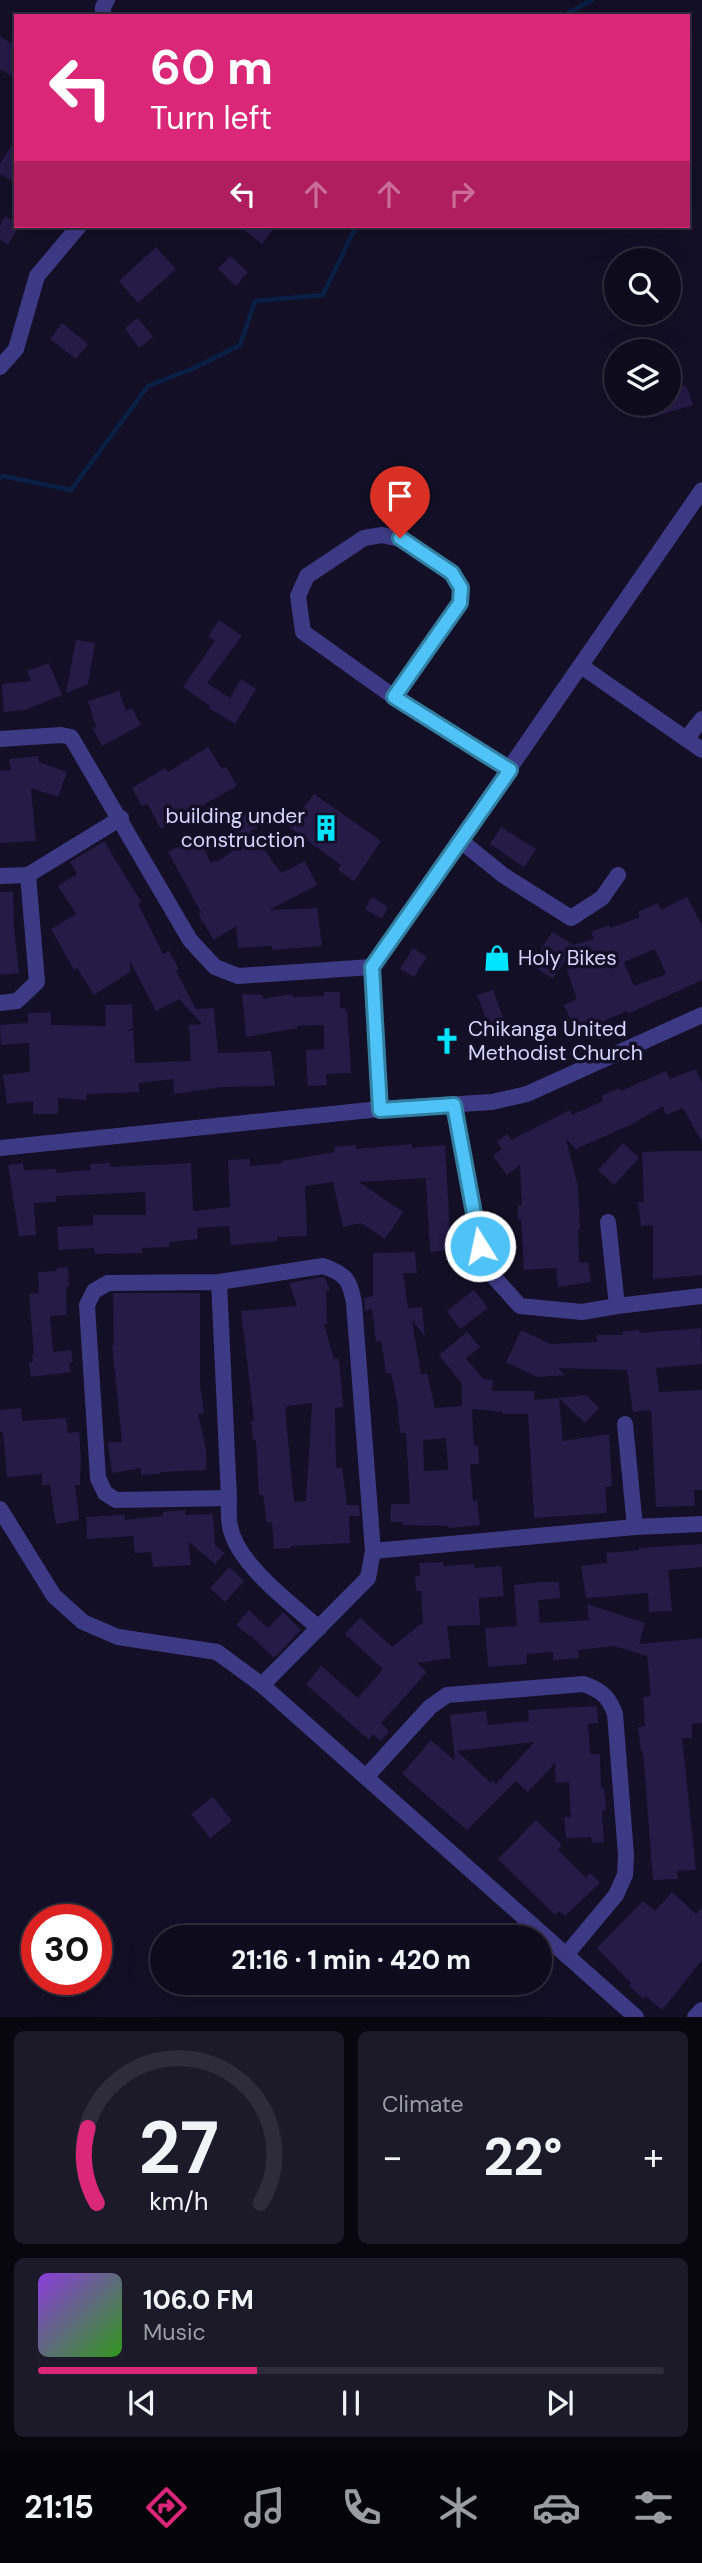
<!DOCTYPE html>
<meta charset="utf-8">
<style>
:root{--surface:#0e0b1c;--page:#1c1929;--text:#f1f3f6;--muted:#9b9ba3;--line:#2e2b3b;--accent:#db2777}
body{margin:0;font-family:"DM Sans",sans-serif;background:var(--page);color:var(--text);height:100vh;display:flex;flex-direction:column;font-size:26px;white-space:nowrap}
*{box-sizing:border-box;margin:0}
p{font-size:23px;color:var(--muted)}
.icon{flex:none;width:38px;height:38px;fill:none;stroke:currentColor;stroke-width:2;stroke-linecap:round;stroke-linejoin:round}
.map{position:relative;height:2017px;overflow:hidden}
.panel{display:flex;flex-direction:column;gap:14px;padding:14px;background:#08060f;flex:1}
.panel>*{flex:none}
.guide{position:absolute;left:14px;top:14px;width:676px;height:214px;border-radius:0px;box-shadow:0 7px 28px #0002,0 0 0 2px var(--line);background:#db2777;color:#fff;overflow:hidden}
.tools{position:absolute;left:604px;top:248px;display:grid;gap:14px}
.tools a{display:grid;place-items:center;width:77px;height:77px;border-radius:50%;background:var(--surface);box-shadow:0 7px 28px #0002,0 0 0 2px var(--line);font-size:35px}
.speed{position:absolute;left:21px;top:1904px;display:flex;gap:14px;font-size:35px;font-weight:700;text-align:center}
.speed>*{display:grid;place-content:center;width:91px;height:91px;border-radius:50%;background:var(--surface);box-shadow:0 7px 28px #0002,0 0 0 2px var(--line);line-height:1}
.speed .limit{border:10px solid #d22;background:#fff;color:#111}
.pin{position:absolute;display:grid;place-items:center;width:60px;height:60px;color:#fff;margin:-72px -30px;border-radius:50% 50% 50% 0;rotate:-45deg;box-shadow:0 0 7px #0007}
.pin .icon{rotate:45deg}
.me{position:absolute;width:77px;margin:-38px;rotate:350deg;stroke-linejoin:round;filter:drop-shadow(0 0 5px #0008)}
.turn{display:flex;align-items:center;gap:24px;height:147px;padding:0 21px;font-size:32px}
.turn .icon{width:91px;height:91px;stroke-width:2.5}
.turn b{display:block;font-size:49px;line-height:60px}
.lanes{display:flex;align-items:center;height:66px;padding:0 21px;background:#0003;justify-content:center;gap:35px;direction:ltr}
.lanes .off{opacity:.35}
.big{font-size:52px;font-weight:800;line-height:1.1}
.panel .card{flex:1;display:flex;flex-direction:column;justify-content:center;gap:10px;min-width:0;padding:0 24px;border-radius:10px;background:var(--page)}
.panel .dial{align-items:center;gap:0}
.dial svg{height:182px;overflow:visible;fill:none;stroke:var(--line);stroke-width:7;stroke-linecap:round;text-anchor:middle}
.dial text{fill:var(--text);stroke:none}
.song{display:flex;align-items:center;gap:21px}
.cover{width:84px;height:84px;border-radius:10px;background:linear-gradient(135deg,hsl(270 70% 55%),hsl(110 70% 35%))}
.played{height:7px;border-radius:4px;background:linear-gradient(90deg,var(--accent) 35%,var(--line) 35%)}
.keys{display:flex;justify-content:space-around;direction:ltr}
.heat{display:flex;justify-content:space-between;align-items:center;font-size:38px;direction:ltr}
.panel .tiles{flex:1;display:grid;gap:14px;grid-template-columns:1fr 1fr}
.card:last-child{grid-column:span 2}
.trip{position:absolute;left:150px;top:1925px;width:402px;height:70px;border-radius:35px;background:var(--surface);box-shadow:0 7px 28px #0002,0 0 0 2px var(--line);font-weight:800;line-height:70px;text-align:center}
.tab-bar{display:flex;height:112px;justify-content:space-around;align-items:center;background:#06040b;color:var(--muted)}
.tab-bar .icon{width:49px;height:49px}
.tab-bar .current{color:var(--accent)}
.tab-bar b{font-size:32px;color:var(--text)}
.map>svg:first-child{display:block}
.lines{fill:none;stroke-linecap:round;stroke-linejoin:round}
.stream{stroke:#0a1f44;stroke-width:4.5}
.building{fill:#241b47;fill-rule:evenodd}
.minor{stroke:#3d3a85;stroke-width:16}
.route-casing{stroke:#337fa1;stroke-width:18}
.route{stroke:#4fc3f7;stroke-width:12}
.labels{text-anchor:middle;stroke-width:7;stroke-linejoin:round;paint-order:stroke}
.poi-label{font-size:21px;fill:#d9d4ff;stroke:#130f26;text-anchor:start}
</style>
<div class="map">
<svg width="702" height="2017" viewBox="0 0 702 2017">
<rect width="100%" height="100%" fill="#130f26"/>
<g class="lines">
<g class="stream">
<path d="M562 16 592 0"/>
<path d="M0 478 3 476 71 490 148 386 194 368 240 345 255 301 323 295 356 226"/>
</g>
</g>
<g class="building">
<path d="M0 36 16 46V79L0 69Z"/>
<path d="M16 138V183L0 174V164Z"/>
<path d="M5 216 16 222V226H19L8 245 0 240V226Z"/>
<path d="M239 226H276L262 244Z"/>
<path d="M156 247 176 269 138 303 119 281Z"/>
<path d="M230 256 248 272 236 286 218 269Z"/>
<path d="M138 318 153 337 139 348 125 328Z"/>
<path d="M62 323 88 344 76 359 50 339Z"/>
<path d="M686 385 693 405 650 418 646 404H668V391Z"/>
<path d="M219 620 242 636 207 683 230 698 241 679 256 689 235 724 209 708 210 706 183 687 215 641 208 636Z"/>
<path d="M76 640 95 643 88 684 66 693Z"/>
<path d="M49 663 62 695 25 710 4 712 2 684 31 681 27 671Z"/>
<path d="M119 691 126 711 132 708 141 725 102 746 93 729 96 727 88 701Z"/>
<path d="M208 747 222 769 226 767 237 786 161 829 147 803 142 806 132 788 165 768 168 772Z"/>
<path d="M38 756 39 762 67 772 58 797 31 788 36 841 0 843V771L11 770 9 759Z"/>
<path d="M314 794 381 841 354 881 338 870 341 865 289 827Z"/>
<path d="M248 810 258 827 251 831 281 873 305 861 317 885 269 910 317 908 322 946 272 950V946L238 948 236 926 214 940 198 914 201 912 168 852 198 837 211 863 216 860 217 862 240 846 227 822Z"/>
<path d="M501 827 536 849 524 867 490 844Z"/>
<path d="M104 841 141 902 138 904 163 954 169 951 179 969 176 971 196 1009 214 1008 218 1053 271 1051 275 1086 222 1087 174 1094 173 1079 139 1083V1092L86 1094V1100L58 1098V1114H33V1101L7 1104 3 1075 30 1072 29 1043 1 1045 0 1025 28 1023V1013L51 1012V1025L106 1026 105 1005 132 1004 133 1028 126 1031 133 1030 135 1063 191 1061 189 1025 202 1024 179 999 156 1011 130 961V972L94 995 77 968 74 970 51 929 76 914 58 886 77 874 70 862Z"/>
<path d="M0 892H13L14 927 19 973 0 975Z"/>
<path d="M372 897 388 907 382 919 365 909Z"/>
<path d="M687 897 702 926V980L628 1014 627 1011 597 1024 578 1035 564 1005 577 999 564 961 553 979 531 965 552 932 574 945 594 939 591 932 609 925 611 928 640 917 638 912 658 903 661 910ZM655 949 666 974 634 986 624 962Z"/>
<path d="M413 948 427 957 414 977 400 969Z"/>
<path d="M493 990 505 1023 490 1029 477 995Z"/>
<path d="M324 992H340V1008L347 1009 351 1073 326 1074 327 1085 308 1086 306 1050 324 1049V1025L297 1026 298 1028 246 1037 242 994 262 995 263 999 292 994 293 997 324 996Z"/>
<path d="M696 1069 702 1084V1142L683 1108 666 1115 663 1106 632 1124 576 1149 566 1139 578 1187 580 1229H578L579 1263 588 1262 591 1282 558 1287 556 1268 524 1270 521 1219H518V1205H522L520 1165 507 1175 493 1156 502 1149 497 1142 507 1134 511 1140 570 1110 572 1115 603 1101 601 1096 620 1088 621 1091 666 1071 670 1079Z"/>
<path d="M623 1143 639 1158 614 1185 598 1170Z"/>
<path d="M412 1144V1148L445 1145 451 1250 430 1252 426 1178 359 1182 403 1212 385 1239 361 1223 343 1227 333 1182 305 1186 307 1236 277 1237V1241L231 1245 229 1226 197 1228 198 1239 169 1242V1247L142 1248V1253L95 1254 94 1248 59 1250 57 1227 93 1225V1215H146L145 1192 56 1196V1202L34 1203 36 1235 19 1236 8 1165 23 1163 24 1170 56 1169V1173L91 1170 90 1164 110 1163V1167L191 1163 193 1210 195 1211 230 1207 228 1160 250 1159V1166L282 1163V1161L335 1152 334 1147 356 1145V1149Z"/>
<path d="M670 1151H702V1275L653 1279V1225L641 1226 638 1202H644L642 1152Z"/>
<path d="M415 1252 417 1273H403L408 1308 422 1307 425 1337 412 1320 421 1375 427 1373 435 1408 462 1406V1384L439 1355 467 1332 480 1347 466 1358 483 1379 493 1380 492 1391H534V1400L559 1398 563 1441 609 1434 612 1486 605 1487 607 1513 534 1518 528 1414H503V1412L472 1409 474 1446H478L479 1464H470L473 1501 477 1500 480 1525 449 1528V1526L403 1525V1522H390L391 1504H410L406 1433H400L397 1401 391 1373H386L381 1341 376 1342 372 1309 365 1311 364 1298 373 1296V1253ZM446 1438 448 1470 424 1471 423 1440Z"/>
<path d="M68 1267 69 1287H66L67 1315 50 1316 53 1352 71 1350 73 1362 69 1363 71 1372 31 1377 29 1363 33 1362 32 1355H34L29 1294 39 1293 38 1272 57 1271 56 1268Z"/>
<path d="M322 1277 325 1278 330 1290 326 1291 327 1324H324L334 1359H339L343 1407 335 1408 336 1468 342 1467 347 1505H359L360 1516H349L350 1543 290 1546 292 1548 274 1549 272 1522 267 1523 263 1495H259L256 1440H253L251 1421 254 1420 241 1311 297 1306 289 1283ZM312 1403 306 1501 294 1502 285 1408 288 1406Z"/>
<path d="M474 1290 488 1308 460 1329 447 1311Z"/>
<path d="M113 1293H200V1385L204 1413 198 1414 206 1450V1470L160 1472V1474L141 1475V1468L112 1473 108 1442H122L112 1345H114Z"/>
<path d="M701 1328 702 1364 656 1368 659 1392 702 1390V1490H694L695 1506 656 1507 651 1410 633 1412 627 1370 558 1368 565 1375 537 1377 506 1362 521 1330 551 1344 597 1342V1335H623L622 1332 639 1330 640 1333Z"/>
<path d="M586 1395 599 1408 585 1423 559 1398Z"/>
<path d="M21 1408 22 1421 66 1418 68 1433 79 1432 81 1457 80 1485H75L79 1520 56 1524 50 1485H42V1474L7 1477 3 1432H0V1410Z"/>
<path d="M185 1510 186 1515 213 1514 215 1545 225 1553 215 1564 188 1541 191 1565 153 1567 151 1552 135 1553 133 1536 87 1539 86 1517 124 1515 125 1520 163 1516V1512Z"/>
<path d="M702 1544V1567L668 1570 672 1611 649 1612 648 1593 586 1598 581 1566 607 1563 606 1553 639 1550V1548Z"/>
<path d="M443 1562V1566L474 1564V1568L501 1566 504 1596 479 1598 480 1625 447 1626 451 1658 417 1663 427 1672 381 1723 389 1731 381 1741 373 1734 369 1740 306 1684 321 1666 358 1698 383 1669 345 1634 360 1618 392 1647 423 1622 421 1591H416L415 1576H420L419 1563Z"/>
<path d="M229 1567 244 1581 225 1602 210 1588Z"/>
<path d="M541 1582H559L560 1598 538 1600 540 1623 589 1620 587 1604 645 1623 639 1644 702 1638V1723L692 1724V1738H682L696 1870 677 1871 678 1879 653 1880 643 1751H641L638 1727 645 1726 643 1697 651 1696 647 1656 614 1646 578 1650 579 1658 553 1660V1652L526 1654 527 1664 488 1667 485 1628 517 1626 514 1585Z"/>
<path d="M249 1610 268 1628 283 1612 301 1630 274 1658 250 1635 249 1636 236 1625Z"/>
<path d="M597 1706 598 1723 588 1724 590 1754H600L601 1788H604L606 1810 602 1811 604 1842 592 1843 591 1837 566 1838 564 1817H571L569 1782 556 1783 555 1763 528 1792 516 1781 467 1830 402 1774 431 1740 455 1761 450 1715 486 1711 488 1725 529 1721 528 1710ZM534 1742 496 1784 492 1781 490 1782 457 1751Z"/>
<path d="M213 1797 232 1821 210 1838 191 1814Z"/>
<path d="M536 1820 562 1845 558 1850 586 1878 590 1873 600 1883 565 1916 559 1911 555 1915 498 1859Z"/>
<path d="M672 1892 696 1914 702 1907V1960L662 2010 646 1996 644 1999 629 1986 631 1983 597 1948 643 1901 655 1911Z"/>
</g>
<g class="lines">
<g class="minor">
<path d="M103 16V7L107 0"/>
<path d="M0 367 16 349 37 276 79 226"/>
<path d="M581 666 702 750"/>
<path d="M394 697 460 603 462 588 452 573 400 539 382 535 364 538 307 576 298 596 303 632 394 697 510 770"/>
<path d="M0 739 61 735 71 737 190 940 215 967 238 976 372 967"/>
<path d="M686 739 702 719"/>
<path d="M461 841 503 875 571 918 602 898 618 875"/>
<path d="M0 876 28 875 121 818"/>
<path d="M0 1003 17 1001 37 982 28 875"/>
<path d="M454 1105 480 1246 493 1276 520 1306 582 1312 617 1306 702 1296"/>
<path d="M380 1109 372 967 702 490"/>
<path d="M0 1148 380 1109 492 1102 527 1094 702 1015"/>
<path d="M608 1222 617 1306"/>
<path d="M219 1282 229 1498 116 1500 105 1493 98 1478 87 1305 94 1291 108 1283 219 1282 323 1266C346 1274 350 1280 354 1303L373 1551 368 1578 262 1685"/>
<path d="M625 1424 635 1527"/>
<path d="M229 1498C229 1507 228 1517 230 1526 236 1563 292 1605 319 1628"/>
<path d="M0 1509 54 1596 83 1622 118 1637 217 1652 262 1685 636 2017"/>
<path d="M373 1551 635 1527 702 1524"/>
<path d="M366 1777 430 1707 447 1695 584 1684C602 1691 609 1697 615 1714L626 1855 625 1875 616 1895 566 1955"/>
<path d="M695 2017 702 2010"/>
</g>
</g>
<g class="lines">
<defs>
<path id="route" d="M400 538 452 573 461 588 460 603 394 697 510 770 372 967 380 1110 454 1105 480 1246"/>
</defs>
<use href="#route" class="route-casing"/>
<use href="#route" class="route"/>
</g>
<defs>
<symbol id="building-bare" viewBox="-9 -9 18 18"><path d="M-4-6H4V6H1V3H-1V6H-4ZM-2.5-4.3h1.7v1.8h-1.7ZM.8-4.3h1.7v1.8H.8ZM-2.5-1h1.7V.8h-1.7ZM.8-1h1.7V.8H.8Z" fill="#00e5ff" stroke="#130f26" stroke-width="2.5" paint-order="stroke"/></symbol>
<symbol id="shop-bare" viewBox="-9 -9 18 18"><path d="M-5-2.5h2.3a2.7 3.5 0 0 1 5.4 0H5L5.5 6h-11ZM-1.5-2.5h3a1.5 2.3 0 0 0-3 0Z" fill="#00e5ff" stroke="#130f26" stroke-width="2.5" paint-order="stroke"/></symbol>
<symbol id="church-bare" viewBox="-9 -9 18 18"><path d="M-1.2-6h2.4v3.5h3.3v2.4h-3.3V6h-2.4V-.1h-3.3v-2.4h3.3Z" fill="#00e5ff" stroke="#130f26" stroke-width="2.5" paint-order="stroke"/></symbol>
</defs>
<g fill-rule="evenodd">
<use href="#building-bare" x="307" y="809" width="38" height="38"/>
<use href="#shop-bare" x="478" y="939" width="38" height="38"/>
<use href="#church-bare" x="428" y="1022" width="38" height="38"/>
</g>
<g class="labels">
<g class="poi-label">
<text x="305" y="823" text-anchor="end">building under<tspan x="305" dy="24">construction</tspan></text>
<text x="518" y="965">Holy Bikes</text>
<text x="468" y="1036">Chikanga United<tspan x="468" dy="24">Methodist Church</tspan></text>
</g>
</g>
</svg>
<div class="tools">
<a><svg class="icon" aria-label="search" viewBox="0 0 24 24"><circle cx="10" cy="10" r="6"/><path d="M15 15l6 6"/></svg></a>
<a><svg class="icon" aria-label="layers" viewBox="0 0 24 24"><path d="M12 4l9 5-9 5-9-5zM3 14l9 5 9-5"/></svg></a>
</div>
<div class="speed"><div class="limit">30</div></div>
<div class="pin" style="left:400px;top:538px;background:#d93025"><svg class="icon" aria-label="arrive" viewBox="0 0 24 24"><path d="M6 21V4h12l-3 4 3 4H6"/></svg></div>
<svg class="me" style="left:480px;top:1246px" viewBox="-20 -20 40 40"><circle r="17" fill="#4fc3f7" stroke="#fff" stroke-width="3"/><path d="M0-11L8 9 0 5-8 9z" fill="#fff"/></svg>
<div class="trip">21:16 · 1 min · 420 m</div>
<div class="guide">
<div class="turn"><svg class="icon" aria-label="left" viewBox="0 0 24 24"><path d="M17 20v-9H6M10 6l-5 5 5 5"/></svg><div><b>60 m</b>Turn left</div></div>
<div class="lanes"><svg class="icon" aria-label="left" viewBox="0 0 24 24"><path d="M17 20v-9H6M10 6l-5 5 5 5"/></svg><svg class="icon off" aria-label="ahead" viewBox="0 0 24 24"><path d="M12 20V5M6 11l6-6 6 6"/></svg><svg class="icon off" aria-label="ahead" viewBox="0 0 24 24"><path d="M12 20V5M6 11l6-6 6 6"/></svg><svg class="icon off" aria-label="right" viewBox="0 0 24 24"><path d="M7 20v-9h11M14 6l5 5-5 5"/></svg></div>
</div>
</div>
<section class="panel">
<div class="tiles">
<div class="card dial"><svg viewBox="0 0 100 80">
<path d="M14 69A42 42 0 1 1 86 69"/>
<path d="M14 69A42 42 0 0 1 10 36" stroke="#db2777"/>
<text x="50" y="56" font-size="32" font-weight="700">27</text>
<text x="50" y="72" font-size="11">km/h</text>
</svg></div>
<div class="card"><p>Climate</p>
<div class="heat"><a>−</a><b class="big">22°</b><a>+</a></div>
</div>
<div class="card">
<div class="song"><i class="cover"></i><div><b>106.0 FM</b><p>Music</p></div></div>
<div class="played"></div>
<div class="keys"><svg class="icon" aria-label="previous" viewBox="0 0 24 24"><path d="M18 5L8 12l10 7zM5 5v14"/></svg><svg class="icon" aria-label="pause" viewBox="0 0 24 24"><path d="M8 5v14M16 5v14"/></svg><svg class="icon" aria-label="next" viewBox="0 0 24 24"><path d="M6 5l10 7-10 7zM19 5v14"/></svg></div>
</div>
</div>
</section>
<nav class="tab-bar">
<b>21:15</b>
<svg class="icon current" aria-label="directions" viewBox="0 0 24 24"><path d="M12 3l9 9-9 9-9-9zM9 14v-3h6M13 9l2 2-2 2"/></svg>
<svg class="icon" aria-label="music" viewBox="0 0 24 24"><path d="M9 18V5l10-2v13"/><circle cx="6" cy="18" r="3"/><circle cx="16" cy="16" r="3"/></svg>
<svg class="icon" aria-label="phone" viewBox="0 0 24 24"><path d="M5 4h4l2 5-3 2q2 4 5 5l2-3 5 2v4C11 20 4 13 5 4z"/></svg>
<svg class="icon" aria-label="climate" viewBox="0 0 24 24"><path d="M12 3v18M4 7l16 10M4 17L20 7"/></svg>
<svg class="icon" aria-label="car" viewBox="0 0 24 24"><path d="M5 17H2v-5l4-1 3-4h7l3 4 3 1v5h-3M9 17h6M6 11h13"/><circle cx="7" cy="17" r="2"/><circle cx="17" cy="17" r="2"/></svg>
<svg class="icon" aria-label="filters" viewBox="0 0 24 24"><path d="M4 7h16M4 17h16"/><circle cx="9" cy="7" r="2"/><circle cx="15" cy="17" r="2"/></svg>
</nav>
